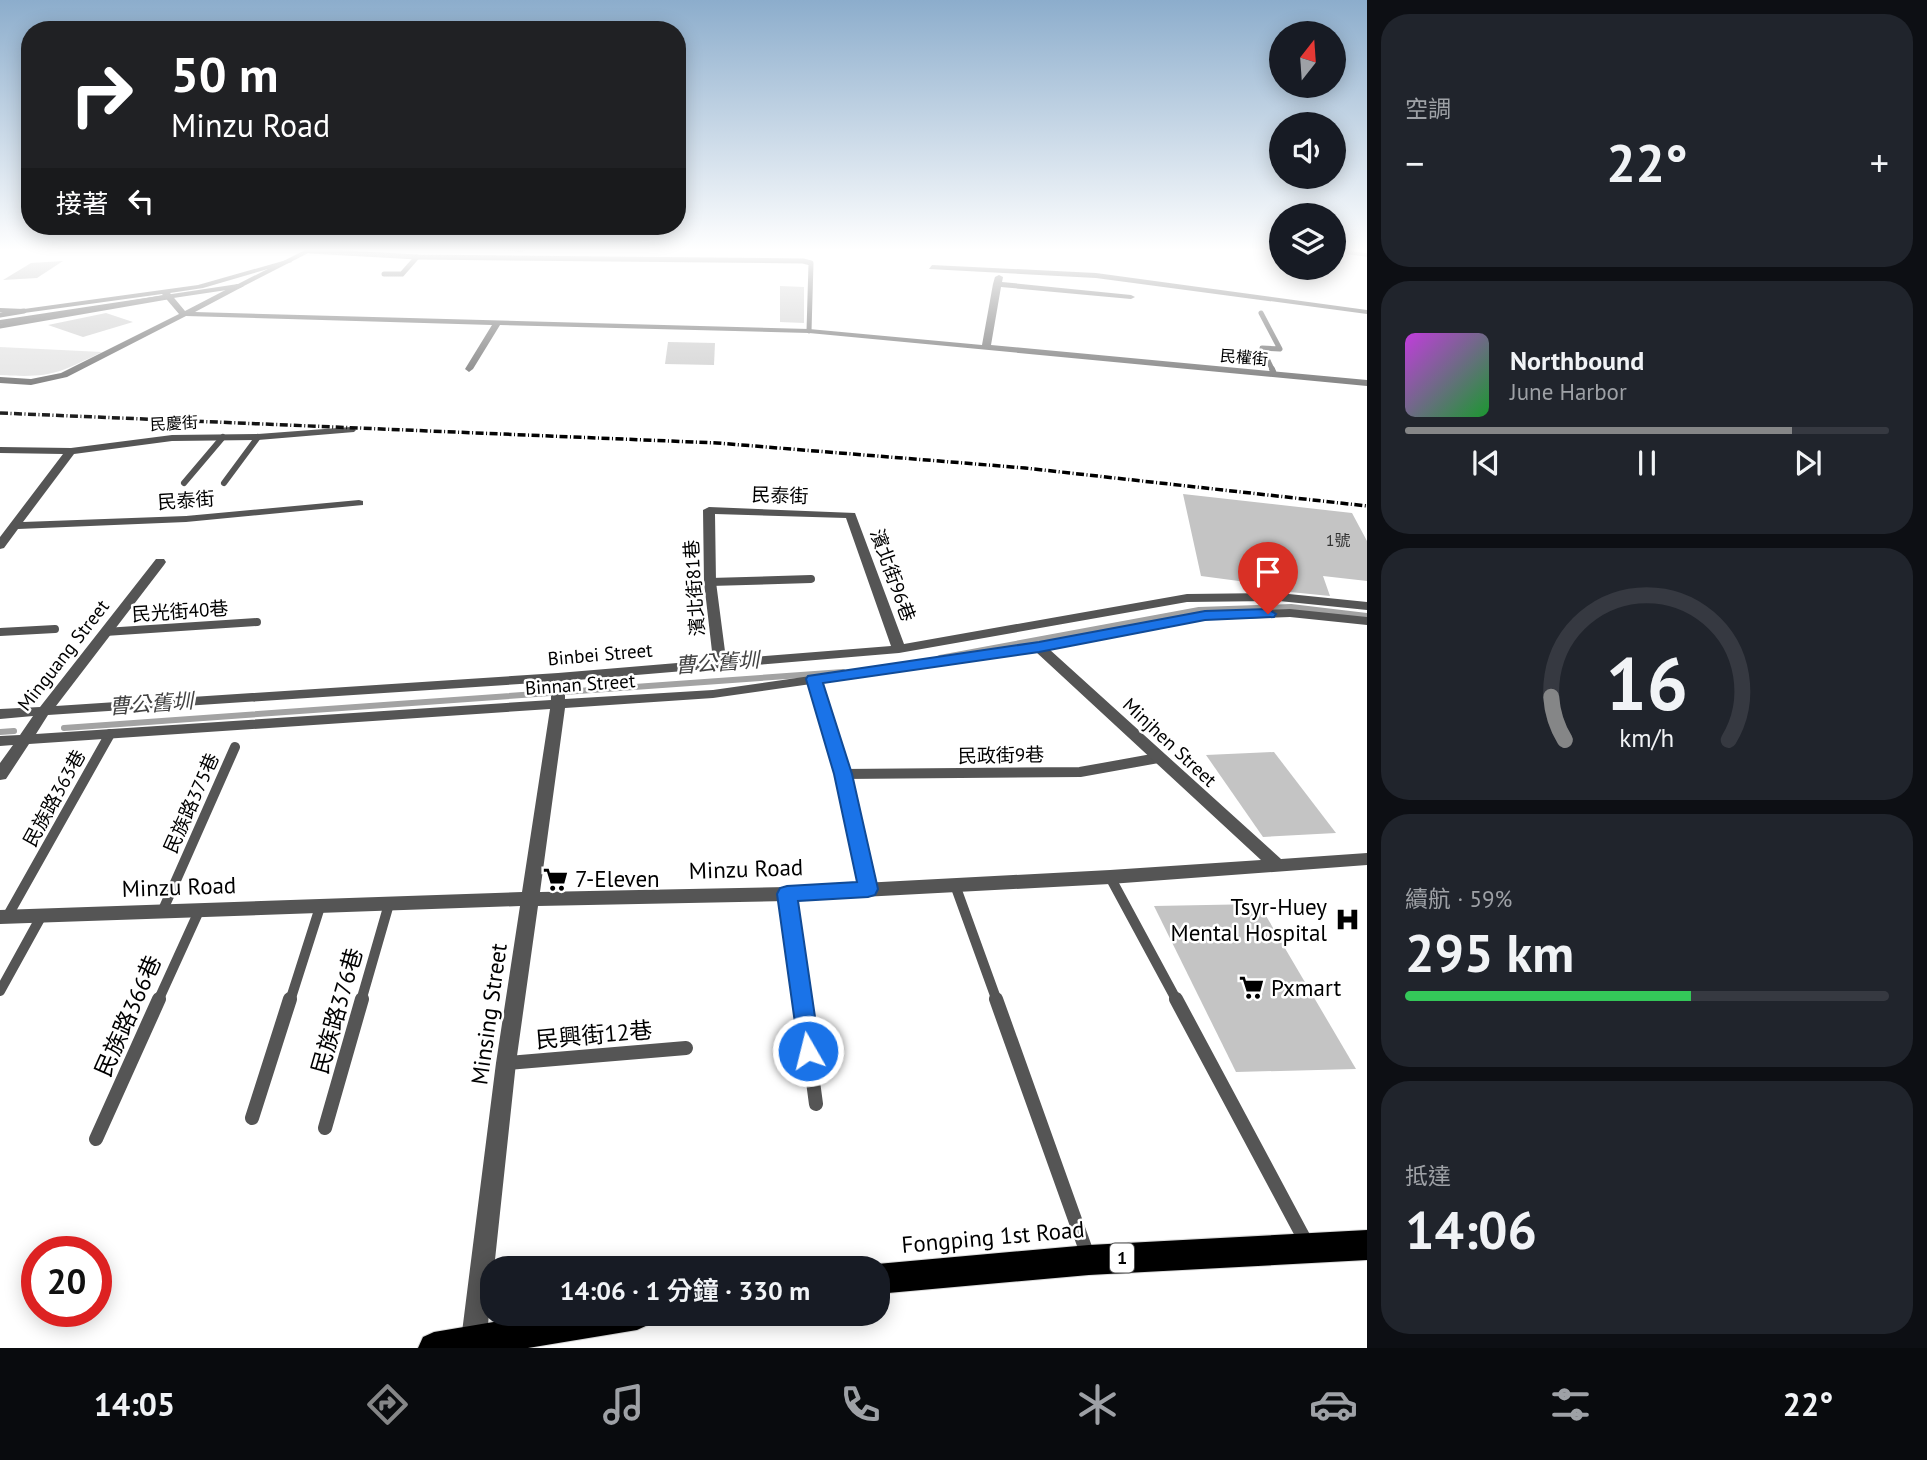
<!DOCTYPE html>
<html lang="zh-TW">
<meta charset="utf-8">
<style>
:root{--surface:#171b24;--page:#20242c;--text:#f1f3f6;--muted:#9ea1a6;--line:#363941;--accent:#858687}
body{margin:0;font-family:"PT Sans","Noto Sans TC",sans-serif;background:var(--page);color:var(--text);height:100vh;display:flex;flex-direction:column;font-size:26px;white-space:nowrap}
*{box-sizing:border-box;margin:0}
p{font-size:23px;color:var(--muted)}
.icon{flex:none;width:38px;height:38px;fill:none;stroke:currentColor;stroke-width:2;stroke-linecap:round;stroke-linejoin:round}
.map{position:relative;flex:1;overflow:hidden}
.details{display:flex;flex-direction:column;gap:14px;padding:14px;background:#0d0f14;width:560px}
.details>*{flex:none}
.guide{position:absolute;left:21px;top:21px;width:665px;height:214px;border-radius:28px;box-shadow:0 4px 18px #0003;background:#202124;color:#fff;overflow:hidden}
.needle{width:46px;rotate:17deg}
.fabs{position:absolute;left:1269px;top:21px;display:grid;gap:14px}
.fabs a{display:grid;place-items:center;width:77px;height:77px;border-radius:50%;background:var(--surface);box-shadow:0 4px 18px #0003;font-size:35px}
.speed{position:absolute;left:21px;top:1236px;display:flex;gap:14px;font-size:35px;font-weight:700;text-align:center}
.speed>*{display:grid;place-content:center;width:91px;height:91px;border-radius:50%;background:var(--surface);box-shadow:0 4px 18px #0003;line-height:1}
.speed .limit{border:10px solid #d22;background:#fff;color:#111}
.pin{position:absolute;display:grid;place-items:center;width:60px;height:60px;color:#fff;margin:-72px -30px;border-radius:50% 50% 50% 0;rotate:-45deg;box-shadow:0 0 7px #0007}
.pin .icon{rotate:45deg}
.me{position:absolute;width:77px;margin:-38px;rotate:352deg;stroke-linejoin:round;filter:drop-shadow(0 0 5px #0008)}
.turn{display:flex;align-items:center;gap:24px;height:147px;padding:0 35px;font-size:32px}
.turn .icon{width:91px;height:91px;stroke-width:2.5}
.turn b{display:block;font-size:49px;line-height:60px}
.then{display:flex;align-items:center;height:66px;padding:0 35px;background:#0003;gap:14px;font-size:26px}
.big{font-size:52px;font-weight:600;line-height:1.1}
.details .tile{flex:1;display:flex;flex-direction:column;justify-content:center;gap:10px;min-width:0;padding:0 24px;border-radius:28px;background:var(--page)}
.details .dial{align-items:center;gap:0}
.dial svg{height:182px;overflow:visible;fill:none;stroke:var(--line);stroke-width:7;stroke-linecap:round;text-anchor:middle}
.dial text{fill:var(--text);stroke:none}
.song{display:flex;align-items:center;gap:21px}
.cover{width:84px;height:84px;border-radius:10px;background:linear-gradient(135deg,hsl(290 70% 55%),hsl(130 70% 35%))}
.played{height:7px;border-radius:4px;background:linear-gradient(90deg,var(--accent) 80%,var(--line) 80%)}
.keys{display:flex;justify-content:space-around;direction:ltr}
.heat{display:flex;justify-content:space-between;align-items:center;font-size:38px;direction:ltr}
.charge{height:10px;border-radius:5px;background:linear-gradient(90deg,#34c759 59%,var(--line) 0)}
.trip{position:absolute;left:480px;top:1256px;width:410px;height:70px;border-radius:28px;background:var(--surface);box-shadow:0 4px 18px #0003;font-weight:600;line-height:70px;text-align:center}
.dock{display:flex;height:112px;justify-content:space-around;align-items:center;background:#090b0e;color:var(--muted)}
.dock .icon{width:49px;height:49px}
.dock .selected{color:var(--accent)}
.dock b{font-size:32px;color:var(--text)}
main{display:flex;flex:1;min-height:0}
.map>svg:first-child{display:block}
.green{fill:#dcdcdc}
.water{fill:#a3a3a3}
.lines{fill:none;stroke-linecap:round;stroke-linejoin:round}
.stream-far1{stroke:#a3a3a3;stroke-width:3.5}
.stream{stroke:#a3a3a3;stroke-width:6}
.canal{fill:#a3a3a3;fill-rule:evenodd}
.building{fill:#c4c4c4}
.primary-casing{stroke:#dbdbdb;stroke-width:2}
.service-far4{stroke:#555;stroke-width:5}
.service-far3{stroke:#555;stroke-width:6}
.service-far2{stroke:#555;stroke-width:8}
.service-far1{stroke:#555;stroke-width:10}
.service{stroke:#555;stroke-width:14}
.minor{fill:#555;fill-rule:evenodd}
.tertiary{fill:#555;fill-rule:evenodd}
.primary{fill:#000;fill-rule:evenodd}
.rail{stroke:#000;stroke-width:3.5;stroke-dasharray:8 2.5 1 2.5;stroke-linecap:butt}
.route{fill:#1a73e8;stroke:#114b97;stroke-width:2}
.labels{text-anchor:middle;stroke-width:5;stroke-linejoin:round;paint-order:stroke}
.far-street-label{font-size:16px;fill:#000;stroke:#fff}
.number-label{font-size:16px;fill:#313131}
.shield{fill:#fff;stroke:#4c4c4c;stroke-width:2}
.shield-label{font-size:18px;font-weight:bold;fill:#000}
.street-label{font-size:19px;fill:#000;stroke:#fff}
.water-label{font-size:21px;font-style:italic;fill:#444;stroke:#fff}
.near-street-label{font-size:23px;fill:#000;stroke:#fff}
.near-poi-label{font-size:23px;fill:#000;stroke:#fff;text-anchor:start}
</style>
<main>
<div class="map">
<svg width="1367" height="1348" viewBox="0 0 1367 1348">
<rect width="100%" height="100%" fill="#fff"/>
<path class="green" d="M0 347 102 352C57 374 50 378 0 375Z"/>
<path class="water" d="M63 261 37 278 3 280 31 263Z"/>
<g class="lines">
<path class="stream-far1" d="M1334 251 1367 255"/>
<g class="stream">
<path d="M940 658 1199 610 1291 607 1367 616"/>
<path d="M64 728 843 672"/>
<path d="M0 732 14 731"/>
</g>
<path class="canal" d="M491 249H527L522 252Z"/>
</g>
<g class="building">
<path d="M780 286 804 287V323L780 322Z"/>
<path d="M106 313 133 322 83 337 48 325Z"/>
<path d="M668 342 715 343 714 365 665 364Z"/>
<path d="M1183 494 1352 513 1367 541V581L1323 576 1330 596 1270 590 1269 585 1201 576Z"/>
<path d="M1274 752 1336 833 1263 837 1206 755Z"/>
<path d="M1259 904 1356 1069 1236 1072 1154 906Z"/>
</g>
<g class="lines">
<defs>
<g id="primary">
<path d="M1367 1230V1260L1089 1275 877 1294V1269H866L877 1264 1089 1245Z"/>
<path d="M542 1314H652L648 1325 637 1330 528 1348H418L423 1337 434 1332Z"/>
</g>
</defs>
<use href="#primary" class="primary-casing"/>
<g class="service-far4">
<path d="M310 251 417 257 803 261 811 263 809 331"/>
<path d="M384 274H402L417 257"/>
<path d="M1261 313 1280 349 1262 348 1273 371"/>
<path d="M0 315 24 311"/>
<path d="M0 326 167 297"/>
</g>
<g class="service-far3">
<path d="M1272 369 1274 374"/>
<path d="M184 483 223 437"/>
<path d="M224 483 258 437"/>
</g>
<g class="service-far2">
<path d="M710 582 811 579"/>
<path d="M0 632 55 629"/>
<path d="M105 632 257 622"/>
<path d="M814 679 831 734"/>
</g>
<g class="service-far1">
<path d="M830 732 843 774 868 889"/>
<path d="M843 774 1080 772 1158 758"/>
<path d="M1110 877 1177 1001"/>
<path d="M955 885 997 1001"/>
<path d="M787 894 802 1001"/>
<path d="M162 912 235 747"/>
<path d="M7 917 110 734"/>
<path d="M0 991 42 915"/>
<path d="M158 1001 199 911"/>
<path d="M290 1001 320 907"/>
<path d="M361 1001 389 904"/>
</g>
<g class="service">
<path d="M802 999 816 1104"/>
<path d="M996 999 1088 1256"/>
<path d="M1176 999 1306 1242"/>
<path d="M507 1063 686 1048"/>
<path d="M252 1118 290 999"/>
<path d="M325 1128 362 999"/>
<path d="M96 1139 159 999"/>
</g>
<g class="minor">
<path d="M290 259 292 262 203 288 170 293 185 311 237 284 244 286 195 312 809 329 982 345 993 284 995 277 999 275 1003 277 1002 282 1131 295 1135 297 1131 299 1001 287 991 345 1367 380V386L809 333 500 325 473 369 469 372 465 369 492 325 186 316 67 377 31 385 0 383V377L31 379 61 373 179 314 162 294 24 313 0 312V308L24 309 198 285Z"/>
<path d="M932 265 1096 273 1367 310V314L1096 278 929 269Z"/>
<path d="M351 427 356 430 354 432 258 440 172 441 74 454 23 522 186 516 359 500 363 501V505L186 522 18 529 4 548 0 549V537L63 454 0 453V447L71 448 172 435 258 434Z"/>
<path d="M709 507 855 513 904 644 1187 594 1279 593 1367 602V610L1279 601 1187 602 899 653 565 681V699L713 690 1039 643 1205 612 1290 609 1367 617V625L1290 617 1205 620 1049 649 1281 859 1367 853V865L1110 884 787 901 538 906 516 1063 494 1269H492L487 1340 483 1348H465L461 1340 496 1063 520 906 0 924V910L522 892 550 709 29 744 6 779 0 780V763L13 745 0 746V736L20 735 33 716 0 719V709L40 707 156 559H164L166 562 164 565 56 706 558 673 713 660 704 582 703 510ZM715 514 846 518 891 646 726 659 716 582ZM1036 652 1261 860 1110 870 787 887 540 892 565 708 713 698ZM551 682V700L36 734 48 715Z"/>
</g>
<path class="tertiary" d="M307 249H316L240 288 0 324V320L238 284Z"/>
<use href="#primary" class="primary"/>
<path class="rail" d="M0 413 717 443 1025 468 1367 506"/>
</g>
<linearGradient id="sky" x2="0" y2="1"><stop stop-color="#8cadcc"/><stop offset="0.57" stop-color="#fff"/><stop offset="1" stop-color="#fff" stop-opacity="0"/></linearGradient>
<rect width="1367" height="438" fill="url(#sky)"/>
<path class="route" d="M1268 609 1276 614 1274 617 1205 620 1039 652 823 683 852 774 878 889 875 895 868 897 798 901 820 1051 817 1059 808 1062 800 1059 777 894 780 888 787 886 857 882 834 774 806 679 808 676 1039 642 1205 611Z"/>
<defs>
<symbol id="supermarket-bare" viewBox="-9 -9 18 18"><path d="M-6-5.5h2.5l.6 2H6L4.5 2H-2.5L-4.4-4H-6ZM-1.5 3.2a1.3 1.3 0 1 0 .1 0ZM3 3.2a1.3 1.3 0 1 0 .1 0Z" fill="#000" stroke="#fff" stroke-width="2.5" paint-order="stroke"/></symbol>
<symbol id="hospital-bare" viewBox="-9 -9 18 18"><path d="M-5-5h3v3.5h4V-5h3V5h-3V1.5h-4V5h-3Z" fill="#000" stroke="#fff" stroke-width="2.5" paint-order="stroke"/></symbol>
</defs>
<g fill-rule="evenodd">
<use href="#supermarket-bare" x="538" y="862" width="35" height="35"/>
<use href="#hospital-bare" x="1330" y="902" width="35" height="35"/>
<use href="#supermarket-bare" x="1234" y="970" width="35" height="35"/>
</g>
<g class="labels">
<g class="far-street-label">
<text transform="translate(1244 357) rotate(5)" y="6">民權街</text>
<text transform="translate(174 423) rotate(-3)" y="6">民慶街</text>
</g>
<g class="number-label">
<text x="1338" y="546">1號</text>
</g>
<rect class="shield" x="1110" y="1243.5" width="24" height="29" rx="5"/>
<g class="shield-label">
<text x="1122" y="1264">1</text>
</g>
<g class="street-label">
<text transform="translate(780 495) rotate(2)" y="7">民泰街</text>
<text transform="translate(186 500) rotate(-4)" y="7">民泰街</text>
<text transform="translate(893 575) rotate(70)" y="7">濱北街96巷</text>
<text transform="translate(694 588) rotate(-94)" y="7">濱北街81巷</text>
<text transform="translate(180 611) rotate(-4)" y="7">民光街40巷</text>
<text transform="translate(600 654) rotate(-5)" y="7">Binbei Street</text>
<text transform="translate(63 655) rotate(-52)" y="7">Minguang Street</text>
<text transform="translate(580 684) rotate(-4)" y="7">Binnan Street</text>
<text transform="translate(1170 742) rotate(43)" y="7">Minjhen Street</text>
<text transform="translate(1001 755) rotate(-1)" y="7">民政街9巷</text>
<text transform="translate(54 798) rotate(-61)" y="7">民族路363巷</text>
<text transform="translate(191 803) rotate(-66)" y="7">民族路375巷</text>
</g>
<g class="water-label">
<text transform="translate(717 663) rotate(-4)" y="7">曹公舊圳</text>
<text transform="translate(151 704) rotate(-4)" y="7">曹公舊圳</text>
</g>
<g class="near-street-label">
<text transform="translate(746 869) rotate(-2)" y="8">Minzu Road</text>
<text transform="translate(179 887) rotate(-2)" y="8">Minzu Road</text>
<text transform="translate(337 1011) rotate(-74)" y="8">民族路376巷</text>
<text transform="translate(489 1014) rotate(-82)" y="8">Minsing Street</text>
<text transform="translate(128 1016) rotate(-66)" y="8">民族路366巷</text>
<text transform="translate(594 1035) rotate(-5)" y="8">民興街12巷</text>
<text transform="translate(993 1237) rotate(-5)" y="8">Fongping 1st Road</text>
</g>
<g class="near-poi-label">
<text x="575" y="887">7-Eleven</text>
<text x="1327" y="915" text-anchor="end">Tsyr-Huey<tspan x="1327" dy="26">Mental Hospital</tspan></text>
<text x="1271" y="996">Pxmart</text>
</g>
</g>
</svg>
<div class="fabs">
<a><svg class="needle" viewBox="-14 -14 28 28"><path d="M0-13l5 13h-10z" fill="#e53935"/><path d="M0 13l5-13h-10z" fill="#9ea1a6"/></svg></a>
<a><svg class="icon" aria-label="sound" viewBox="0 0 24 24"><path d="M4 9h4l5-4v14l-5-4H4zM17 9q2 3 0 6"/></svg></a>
<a><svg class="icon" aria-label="layers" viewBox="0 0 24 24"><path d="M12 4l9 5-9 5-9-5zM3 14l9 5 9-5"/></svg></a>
</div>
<div class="speed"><div class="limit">20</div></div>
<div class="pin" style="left:1268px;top:614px;background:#d93025"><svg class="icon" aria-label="arrive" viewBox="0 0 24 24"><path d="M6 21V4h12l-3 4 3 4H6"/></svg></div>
<svg class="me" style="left:808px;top:1051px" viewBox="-20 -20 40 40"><circle r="17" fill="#1a73e8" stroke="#fff" stroke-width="3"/><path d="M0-11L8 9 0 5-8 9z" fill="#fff"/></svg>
<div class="trip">14:06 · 1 分鐘 · 330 m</div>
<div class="guide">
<div class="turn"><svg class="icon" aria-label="right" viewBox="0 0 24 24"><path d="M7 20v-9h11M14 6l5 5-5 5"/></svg><div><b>50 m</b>Minzu Road</div></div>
<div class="then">接著<svg class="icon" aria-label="left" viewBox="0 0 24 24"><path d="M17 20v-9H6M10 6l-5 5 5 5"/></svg></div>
</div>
</div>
<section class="details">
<div class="tile"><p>空調</p>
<div class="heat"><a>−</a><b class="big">22°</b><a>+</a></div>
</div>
<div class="tile">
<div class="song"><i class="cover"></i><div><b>Northbound</b><p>June Harbor</p></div></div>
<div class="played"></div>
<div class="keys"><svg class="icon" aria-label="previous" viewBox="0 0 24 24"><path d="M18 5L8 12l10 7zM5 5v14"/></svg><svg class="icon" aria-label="pause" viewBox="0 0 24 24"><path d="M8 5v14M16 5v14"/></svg><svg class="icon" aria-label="next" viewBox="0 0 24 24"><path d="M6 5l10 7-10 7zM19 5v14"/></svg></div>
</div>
<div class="tile dial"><svg viewBox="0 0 100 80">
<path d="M14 69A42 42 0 1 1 86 69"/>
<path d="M14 69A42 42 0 0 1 8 50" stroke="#858687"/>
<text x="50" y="56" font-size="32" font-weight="700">16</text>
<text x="50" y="72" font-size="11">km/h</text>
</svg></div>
<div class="tile"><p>續航 · 59%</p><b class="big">295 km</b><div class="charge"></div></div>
<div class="tile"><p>抵達</p><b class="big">14:06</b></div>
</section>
</main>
<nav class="dock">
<b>14:05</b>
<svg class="icon selected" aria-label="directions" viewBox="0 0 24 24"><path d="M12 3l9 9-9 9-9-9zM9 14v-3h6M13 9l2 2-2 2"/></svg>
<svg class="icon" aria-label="music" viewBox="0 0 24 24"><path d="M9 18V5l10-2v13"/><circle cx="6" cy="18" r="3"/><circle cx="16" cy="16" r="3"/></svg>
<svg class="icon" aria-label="phone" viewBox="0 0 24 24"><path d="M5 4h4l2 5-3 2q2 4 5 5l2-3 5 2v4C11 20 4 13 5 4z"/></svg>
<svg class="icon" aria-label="climate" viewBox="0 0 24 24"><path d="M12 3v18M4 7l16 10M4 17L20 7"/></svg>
<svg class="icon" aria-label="car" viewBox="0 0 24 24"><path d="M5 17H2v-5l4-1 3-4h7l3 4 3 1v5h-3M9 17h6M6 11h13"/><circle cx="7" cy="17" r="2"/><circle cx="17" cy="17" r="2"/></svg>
<svg class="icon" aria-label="filters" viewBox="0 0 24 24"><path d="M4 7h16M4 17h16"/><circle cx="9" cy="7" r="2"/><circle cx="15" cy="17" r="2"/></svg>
<b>22°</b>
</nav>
